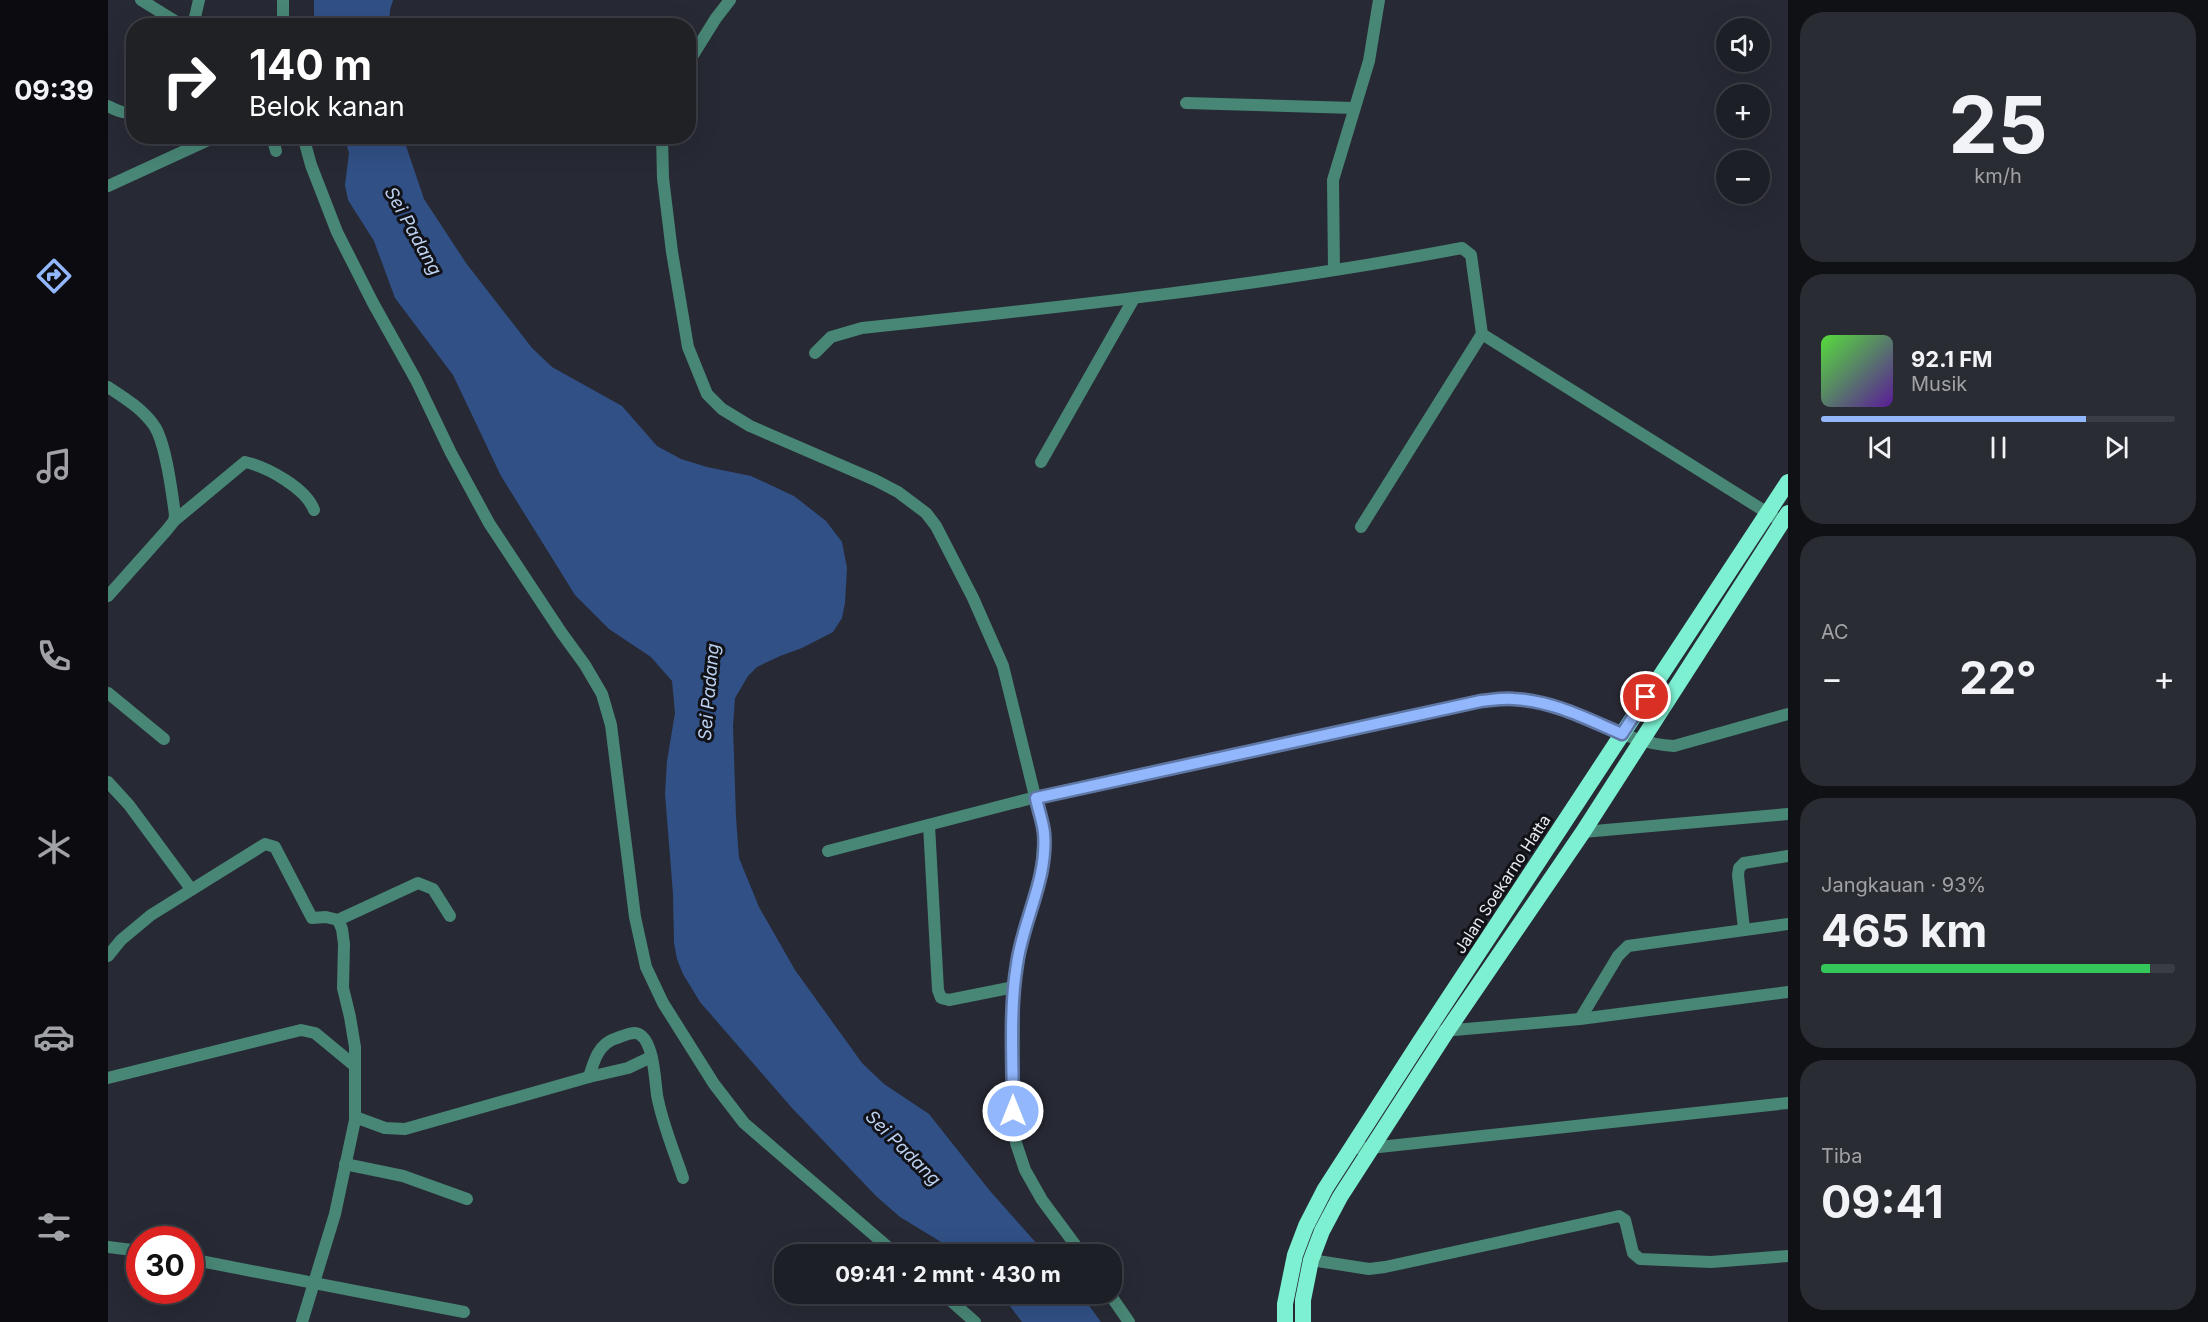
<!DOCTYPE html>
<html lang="id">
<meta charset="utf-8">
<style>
:root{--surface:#1d1f27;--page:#2a2c33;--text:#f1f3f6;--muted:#a0a2a7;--line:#3b3d44;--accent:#92b7fd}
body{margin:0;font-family:Inter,sans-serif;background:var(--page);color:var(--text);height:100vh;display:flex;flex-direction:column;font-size:22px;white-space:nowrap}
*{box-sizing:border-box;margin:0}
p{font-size:20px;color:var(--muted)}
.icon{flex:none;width:33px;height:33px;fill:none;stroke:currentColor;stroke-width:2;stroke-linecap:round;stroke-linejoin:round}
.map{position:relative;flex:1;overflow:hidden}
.side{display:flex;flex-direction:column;gap:12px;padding:12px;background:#101115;width:420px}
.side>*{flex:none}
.top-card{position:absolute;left:18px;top:18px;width:570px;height:126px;border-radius:24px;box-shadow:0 6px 24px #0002,0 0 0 2px var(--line);background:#202124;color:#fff;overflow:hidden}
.controls{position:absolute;left:1608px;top:18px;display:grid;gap:12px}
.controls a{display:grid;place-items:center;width:54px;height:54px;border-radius:50%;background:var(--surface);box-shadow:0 6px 24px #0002,0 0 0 2px var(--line);font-size:30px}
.speed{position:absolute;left:18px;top:1226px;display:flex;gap:12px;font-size:30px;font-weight:700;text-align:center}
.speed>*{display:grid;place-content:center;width:78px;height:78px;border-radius:50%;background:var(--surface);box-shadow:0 6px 24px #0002,0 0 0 2px var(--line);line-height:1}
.speed .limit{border:9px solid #d22;background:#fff;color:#111}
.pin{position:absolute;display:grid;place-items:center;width:51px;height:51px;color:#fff;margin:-26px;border:3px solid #fff;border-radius:50%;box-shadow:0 2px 6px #0007}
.me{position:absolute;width:66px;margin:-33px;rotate:0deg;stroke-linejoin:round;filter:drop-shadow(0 0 4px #0008)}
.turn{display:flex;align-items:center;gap:21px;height:126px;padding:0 24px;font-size:27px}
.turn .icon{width:78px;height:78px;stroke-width:2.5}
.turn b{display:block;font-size:42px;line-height:51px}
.big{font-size:45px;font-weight:700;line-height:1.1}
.side .tile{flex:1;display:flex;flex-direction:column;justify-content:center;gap:9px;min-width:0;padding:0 21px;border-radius:24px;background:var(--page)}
.side .dial{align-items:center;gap:0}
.dial b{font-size:78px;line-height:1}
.song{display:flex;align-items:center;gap:18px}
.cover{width:72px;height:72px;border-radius:9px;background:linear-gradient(135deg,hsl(110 70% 55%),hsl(270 70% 35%))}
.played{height:6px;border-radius:3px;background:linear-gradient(90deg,var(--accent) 75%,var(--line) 75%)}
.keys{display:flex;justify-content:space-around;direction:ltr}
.heat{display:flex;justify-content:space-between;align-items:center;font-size:33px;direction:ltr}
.charge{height:9px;border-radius:4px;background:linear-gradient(90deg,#34c759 93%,var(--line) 0)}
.trip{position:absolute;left:666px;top:1244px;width:348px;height:60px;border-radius:24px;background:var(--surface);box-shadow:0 6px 24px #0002,0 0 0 2px var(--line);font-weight:700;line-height:60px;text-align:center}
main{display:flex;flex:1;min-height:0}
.tab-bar{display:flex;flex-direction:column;width:108px;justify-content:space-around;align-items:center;background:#0c0c10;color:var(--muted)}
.tab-bar .icon{width:42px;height:42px}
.tab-bar .selected{color:var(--accent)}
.tab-bar b{font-size:27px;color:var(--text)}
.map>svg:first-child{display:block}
.water{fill:#315085}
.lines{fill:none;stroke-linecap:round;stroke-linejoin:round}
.minor{stroke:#488675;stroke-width:12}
.tertiary{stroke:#488675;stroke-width:12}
.trunk{stroke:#7cf0d1;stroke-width:16}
.route-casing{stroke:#5f77a4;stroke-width:15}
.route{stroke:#92b7fd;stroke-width:10}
.labels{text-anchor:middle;stroke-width:6;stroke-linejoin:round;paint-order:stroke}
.street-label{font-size:16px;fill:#e7e9f1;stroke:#111217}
.water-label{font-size:18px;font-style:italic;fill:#bcd0f0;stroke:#111217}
</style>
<main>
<nav class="tab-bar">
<b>09:39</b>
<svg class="icon selected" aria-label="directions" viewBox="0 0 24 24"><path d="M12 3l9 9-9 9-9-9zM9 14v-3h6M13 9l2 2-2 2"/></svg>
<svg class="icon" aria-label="music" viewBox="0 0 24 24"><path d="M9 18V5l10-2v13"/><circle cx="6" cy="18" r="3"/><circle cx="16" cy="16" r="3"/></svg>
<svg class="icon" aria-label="phone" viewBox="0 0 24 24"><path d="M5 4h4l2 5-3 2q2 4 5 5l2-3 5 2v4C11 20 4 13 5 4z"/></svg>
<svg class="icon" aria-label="climate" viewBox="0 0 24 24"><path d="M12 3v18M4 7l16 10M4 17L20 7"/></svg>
<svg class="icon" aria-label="car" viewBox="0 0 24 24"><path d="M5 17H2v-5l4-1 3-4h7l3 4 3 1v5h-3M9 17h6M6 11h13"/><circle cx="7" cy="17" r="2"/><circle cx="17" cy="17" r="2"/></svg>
<svg class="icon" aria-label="filters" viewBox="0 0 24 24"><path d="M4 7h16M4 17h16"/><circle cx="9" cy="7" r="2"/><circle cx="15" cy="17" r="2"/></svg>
</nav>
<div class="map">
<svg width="1680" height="1322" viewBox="0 0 1680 1322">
<rect width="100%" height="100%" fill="#272934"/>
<g class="water">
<path d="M206 0H285L282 10 281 25 206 26Z"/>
<path d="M236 137H295L316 199 358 263 424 348 444 367 514 406 549 446 573 459 599 467 643 476 686 496 718 521 734 542 739 568 737 603 734 618 725 632 694 648 672 656 649 667 640 676 627 698 625 726 628 817 631 858 651 907 687 970 754 1063 776 1084 821 1114 882 1191 938 1254H848L833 1242 792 1217 768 1196 684 1108 592 1002 575 974 569 959 566 943 565 894 557 794 559 761 567 713 564 681 543 657 501 629 467 595 393 476 345 375 287 298 266 241 240 200 237 185 241 153Z"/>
<path d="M892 1293H972L993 1322H914Z"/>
</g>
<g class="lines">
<g class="minor">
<path d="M33 0 75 26"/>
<path d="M175 0V26"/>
<path d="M85 26 91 0"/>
<path d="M580 63 608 18 622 0"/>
<path d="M1078 103 1246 108"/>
<path d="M0 106C8 110 17 115 26 111"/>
<path d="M164 136 168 151"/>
<path d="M195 136 203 165 229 232 265 303 308 380 343 453 381 523 453 632 477 665 494 694 503 725 527 917 538 967 555 1003 606 1084 636 1123 788 1254"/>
<path d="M554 136 555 178 564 252 580 347 599 394 614 409 642 426 767 480 790 492 818 513 828 526 865 598 895 666 936 833 933 875 909 962 906 987 905 1111 908 1143 917 1170 934 1200 974 1254"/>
<path d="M0 186 109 136"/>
<path d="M1226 270 1225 180 1261 61 1271 0"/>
<path d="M707 353 723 337 754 328C955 307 1155 286 1354 248L1363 255 1374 334 1674 522"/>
<path d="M933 462 1025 300"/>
<path d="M66 521 137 462C159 467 198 488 206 510"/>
<path d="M1253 527 1374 334"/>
<path d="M0 693 56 739"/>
<path d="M0 782 21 805 83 889"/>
<path d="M821 825 830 990 833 998 841 1000 906 987"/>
<path d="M1475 832 1680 814"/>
<path d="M720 851 928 797 1373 701C1400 699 1426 698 1451 708 1490 721 1524 744 1566 746L1680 714"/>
<path d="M230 920 310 883 325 889 342 916"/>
<path d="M1636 929 1630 875 1631 868 1636 863 1680 856"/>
<path d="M0 956 13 940 43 915 157 844 167 847 204 918 218 917 230 920 234 929 236 944 235 988 242 1017 247 1047V1120L227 1214 194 1322"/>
<path d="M1472 1019 1510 956 1520 946 1680 924"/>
<path d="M1335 1031 1472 1019 1680 992"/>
<path d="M481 1077 520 1068 543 1057"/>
<path d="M0 1078 193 1030 207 1033 247 1066"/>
<path d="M247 1117 277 1128 297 1129 481 1077C486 1060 491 1043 509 1038 515 1036 525 1031 531 1034 546 1042 547 1081 549 1095 554 1123 566 1151 575 1178"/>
<path d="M1243 1148H1262L1680 1103"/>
<path d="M237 1164 295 1176 359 1199"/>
<path d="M0 1247 32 1251"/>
<path d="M82 1259 356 1312"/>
<path d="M1203 1260 1261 1269 1277 1267 1511 1216 1517 1220 1525 1253 1532 1259 1603 1262 1680 1256"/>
<path d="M834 1293 867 1322"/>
<path d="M1001 1293 1021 1322"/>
</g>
<path class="tertiary" d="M0 387C17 398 36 410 47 427 58 445 64 492 67 515L66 521 58 531 0 596"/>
<g class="trunk">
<path d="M1177 1322V1304L1187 1255 1198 1226 1217 1189 1311 1043 1680 482"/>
<path d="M1195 1322V1300L1203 1260 1214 1231 1232 1197 1339 1031 1475 832 1680 513"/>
</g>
</g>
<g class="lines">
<defs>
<path id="route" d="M905 1111C905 1062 901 1012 909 964 915 920 940 879 936 833 935 822 930 809 928 798L1373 701C1384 700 1395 698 1406 699 1445 701 1479 719 1514 734L1538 697"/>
</defs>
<use href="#route" class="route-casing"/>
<use href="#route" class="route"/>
</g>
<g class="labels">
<g class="street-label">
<text transform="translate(1394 884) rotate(-57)" y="6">Jalan Soekarno Hatta</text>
</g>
<g class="water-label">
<text transform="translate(305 231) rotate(61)" y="6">Sei Padang</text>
<text transform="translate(601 692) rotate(-85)" y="6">Sei Padang</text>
<text transform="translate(795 1148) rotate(45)" y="6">Sei Padang</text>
</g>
</g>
</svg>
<div class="controls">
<a><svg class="icon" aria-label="sound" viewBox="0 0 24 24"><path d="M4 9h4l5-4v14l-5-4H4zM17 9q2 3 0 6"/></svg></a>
<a>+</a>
<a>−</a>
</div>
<div class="speed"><div class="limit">30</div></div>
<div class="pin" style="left:1538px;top:697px;background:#d93025"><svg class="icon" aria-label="arrive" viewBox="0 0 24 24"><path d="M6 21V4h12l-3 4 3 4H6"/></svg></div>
<svg class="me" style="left:905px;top:1111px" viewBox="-20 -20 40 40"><circle r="17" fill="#92b7fd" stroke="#fff" stroke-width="3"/><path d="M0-11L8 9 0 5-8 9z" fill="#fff"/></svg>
<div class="trip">09:41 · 2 mnt · 430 m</div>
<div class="top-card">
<div class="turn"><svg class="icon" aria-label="right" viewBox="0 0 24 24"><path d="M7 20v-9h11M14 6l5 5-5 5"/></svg><div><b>140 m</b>Belok kanan</div></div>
</div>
</div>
<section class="side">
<div class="tile dial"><b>25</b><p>km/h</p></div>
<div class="tile">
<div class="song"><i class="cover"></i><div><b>92.1 FM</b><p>Musik</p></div></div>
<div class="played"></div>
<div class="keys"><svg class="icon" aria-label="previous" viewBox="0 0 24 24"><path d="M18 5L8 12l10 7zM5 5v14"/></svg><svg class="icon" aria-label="pause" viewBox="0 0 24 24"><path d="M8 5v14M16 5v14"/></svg><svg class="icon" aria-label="next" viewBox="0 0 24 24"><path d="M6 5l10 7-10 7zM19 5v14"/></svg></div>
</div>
<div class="tile"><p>AC</p>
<div class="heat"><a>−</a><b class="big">22°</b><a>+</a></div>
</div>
<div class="tile"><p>Jangkauan · 93%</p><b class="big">465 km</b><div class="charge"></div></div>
<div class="tile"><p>Tiba</p><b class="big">09:41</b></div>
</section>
</main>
